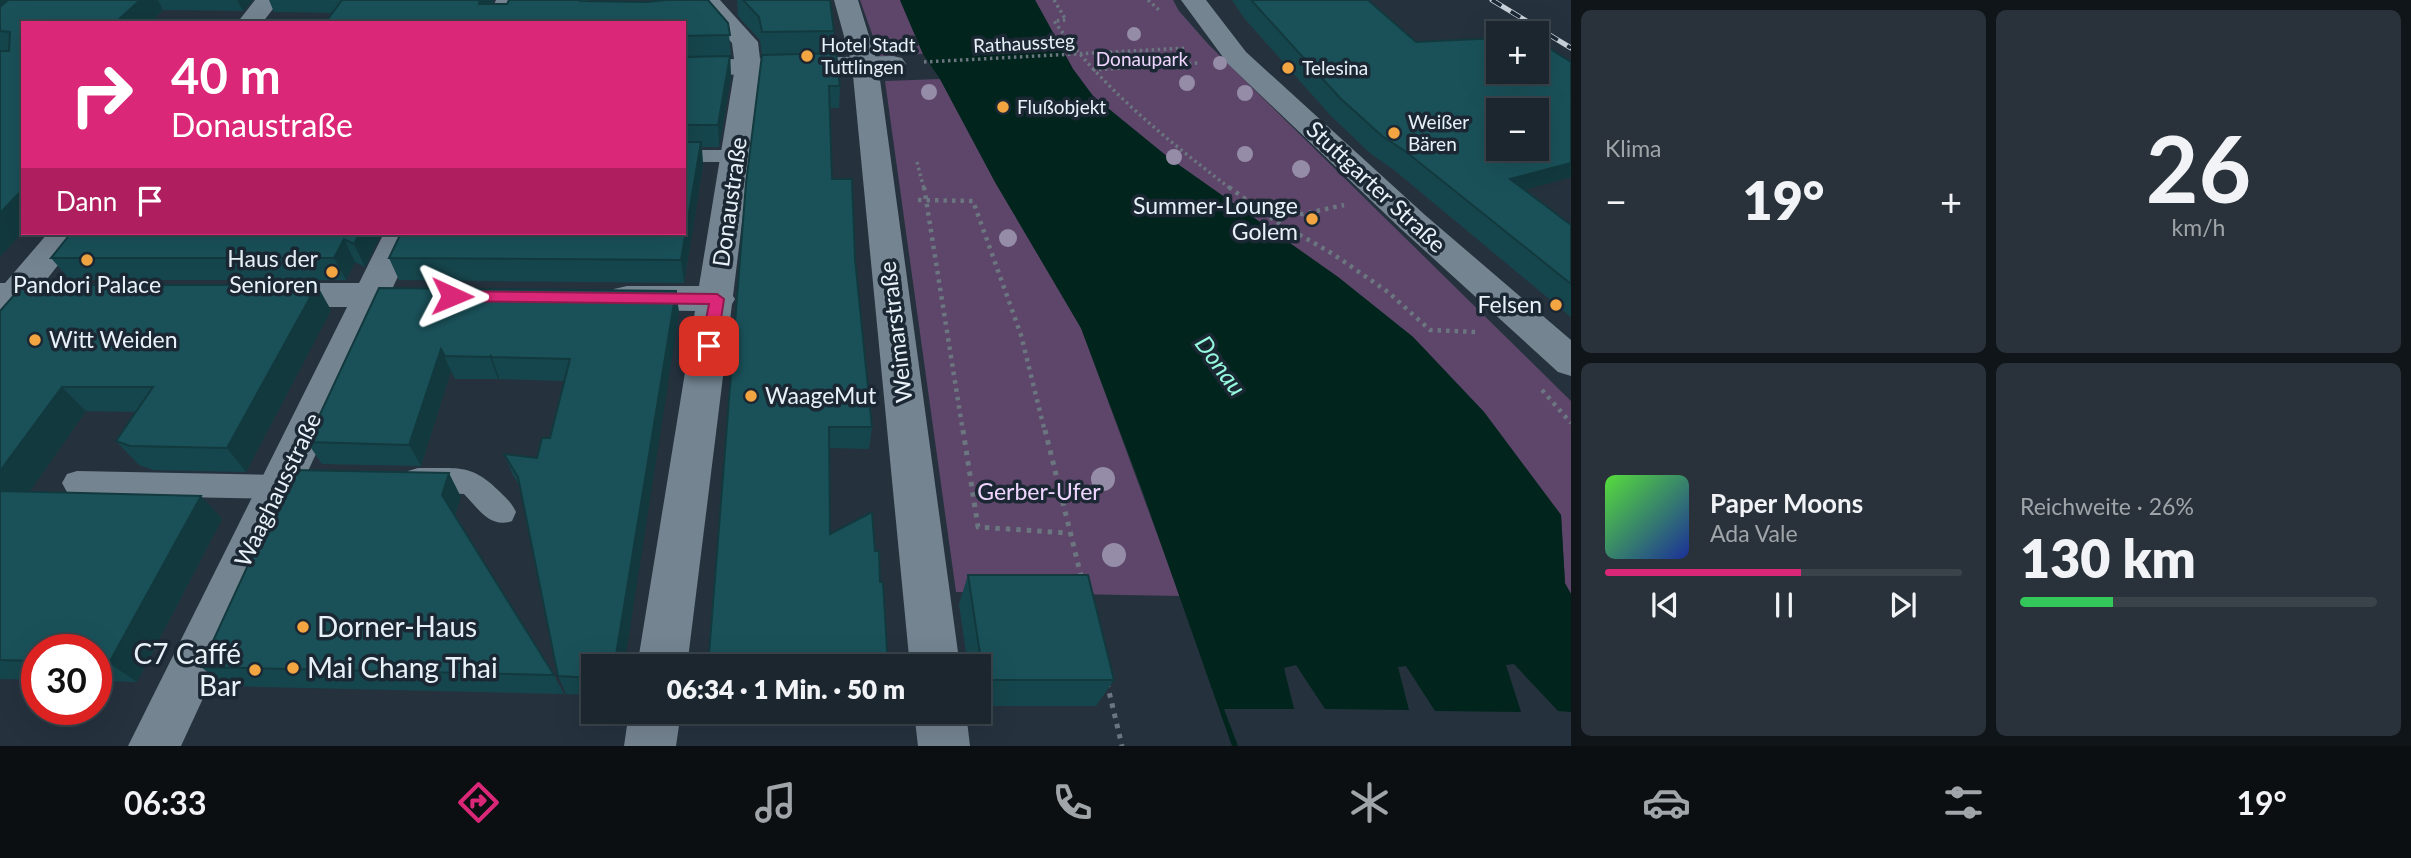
<!DOCTYPE html>
<html lang="de">
<meta charset="utf-8">
<style>
:root{--surface:#1c262e;--page:#29323a;--text:#f1f3f6;--muted:#a0a5aa;--line:#3a434a;--accent:#db2777}
body{margin:0;font-family:Lato,sans-serif;background:var(--page);color:var(--text);height:100vh;display:flex;flex-direction:column;font-size:26px;white-space:nowrap}
*{box-sizing:border-box;margin:0}
p{font-size:23px;color:var(--muted)}
.icon{flex:none;width:38px;height:38px;fill:none;stroke:currentColor;stroke-width:2;stroke-linecap:round;stroke-linejoin:round}
.map{position:relative;flex:1;overflow:hidden}
.panel{display:flex;flex-direction:column;gap:10px;padding:10px;background:#0f1519;width:840px}
.panel>*{flex:none}
.top-card{position:absolute;left:21px;top:21px;width:665px;height:214px;border-radius:0px;box-shadow:0 7px 28px #0002,0 0 0 2px var(--line);background:#db2777;color:#fff;overflow:hidden}
.buttons{position:absolute;left:1486px;top:21px;display:grid;gap:14px}
.buttons a{display:grid;place-items:center;width:63px;height:63px;border-radius:0px;background:var(--surface);box-shadow:0 7px 28px #0002,0 0 0 2px var(--line);font-size:35px}
.speed{position:absolute;left:21px;top:634px;display:flex;gap:14px;font-size:35px;font-weight:700;text-align:center}
.speed>*{display:grid;place-content:center;width:91px;height:91px;border-radius:50%;background:var(--surface);box-shadow:0 7px 28px #0002,0 0 0 2px var(--line);line-height:1}
.speed .limit{border:10px solid #d22;background:#fff;color:#111}
.pin{position:absolute;display:grid;place-items:center;width:60px;height:60px;color:#fff;margin:-30px;border-radius:14px;box-shadow:0 4px 10px #0006}
.me{position:absolute;width:77px;margin:-38px;rotate:91deg;stroke-linejoin:round;filter:drop-shadow(0 0 5px #0008)}
.turn{display:flex;align-items:center;gap:24px;height:147px;padding:0 35px;font-size:32px}
.turn .icon{width:91px;height:91px;stroke-width:2.5}
.turn b{display:block;font-size:49px;line-height:60px}
.then{display:flex;align-items:center;height:66px;padding:0 35px;background:#0003;gap:14px;font-size:26px}
.big{font-size:52px;font-weight:800;line-height:1.1}
.panel .tile{flex:1;display:flex;flex-direction:column;justify-content:center;gap:10px;min-width:0;padding:0 24px;border-radius:10px;background:var(--page)}
.panel .dial{align-items:center;gap:0}
.dial b{font-size:91px;line-height:1}
.song{display:flex;align-items:center;gap:21px}
.cover{width:84px;height:84px;border-radius:10px;background:linear-gradient(135deg,hsl(110 70% 55%),hsl(230 70% 35%))}
.played{height:7px;border-radius:4px;background:linear-gradient(90deg,var(--accent) 55%,var(--line) 55%)}
.keys{display:flex;justify-content:space-around;direction:ltr}
.heat{display:flex;justify-content:space-between;align-items:center;font-size:38px;direction:ltr}
.charge{height:10px;border-radius:5px;background:linear-gradient(90deg,#34c759 26%,var(--line) 0)}
.panel .tiles{flex:1;display:grid;gap:10px;grid-template-columns:repeat(2,1fr)}
.trip{position:absolute;left:581px;top:654px;width:410px;height:70px;border-radius:0px;background:var(--surface);box-shadow:0 7px 28px #0002,0 0 0 2px var(--line);font-weight:800;line-height:70px;text-align:center}
.dock{display:flex;height:112px;justify-content:space-around;align-items:center;background:#0b0f12;color:var(--muted)}
.dock .icon{width:49px;height:49px}
.dock .active{color:var(--accent)}
.dock b{font-size:32px;color:var(--text)}
main{display:flex;flex:1;min-height:0}
.map>svg:first-child{display:block}
.green{fill:#5d4669}
.water{fill:#01241c}
.pier{fill:#25323e}
.lines{fill:none;stroke-linecap:round;stroke-linejoin:round}
.path-far2{stroke:#6b7680;stroke-width:3.5;stroke-dasharray:2.5 3.5;stroke-linecap:butt}
.path-far1{stroke:#6b7680;stroke-width:4.5;stroke-dasharray:3.5 5;stroke-linecap:butt}
.path{stroke:#6b7680;stroke-width:5;stroke-dasharray:4.5 6;stroke-linecap:butt}
.service{fill:#748491;fill-rule:evenodd}
.pedestrian{fill:#748491;fill-rule:evenodd}
.minor{fill:#748491;fill-rule:evenodd}
.secondary{fill:#748491;fill-rule:evenodd}
.rail-casing{stroke:#c8d1d9;stroke-width:5}
.rail{stroke:#1b2834;stroke-width:3.5;stroke-dasharray:11;stroke-linecap:butt}
.tree{fill:#958ca8}
.wall{fill:#16464d}
.shaded-wall{fill:#12393e}
.building{fill:#1a5159;stroke:#12393e;stroke-width:2;fill-rule:evenodd}
.route{fill:#db2777;stroke:#8e194d;stroke-width:2}
.poi-dot{fill:#f2a541;stroke:#1b2834;stroke-width:2.5}
.labels{text-anchor:middle;stroke-width:7;stroke-linejoin:round;paint-order:stroke}
.far-street-label{font-size:19px;fill:#e8f0f8;stroke:#1b2834}
.far-poi-label{font-size:19px;fill:#e8f0f8;stroke:#1b2834;text-anchor:start}
.far-park-label{font-size:19px;fill:#f0d6ff;stroke:#1b2834}
.street-label{font-size:23px;fill:#e8f0f8;stroke:#1b2834}
.poi-label{font-size:23px;fill:#e8f0f8;stroke:#1b2834;text-anchor:end}
.park-label{font-size:23px;fill:#f0d6ff;stroke:#1b2834}
.water-label{font-size:24px;font-style:italic;fill:#95f9dd;stroke:#1b2834}
.near-poi-label{font-size:28px;fill:#e8f0f8;stroke:#1b2834;text-anchor:start}
</style>
<main>
<div class="map">
<svg width="1571" height="746" viewBox="0 0 1571 746">
<rect width="100%" height="100%" fill="#25323e"/>
<g class="green">
<path d="M860 0H900L923 54 880 56Z"/>
<path d="M1035 0H1173L1179 11 1209 45 1571 401V594L1565 584 1561 515 1484 412 1413 337 1338 277 1169 158 1093 96 1073 69Z"/>
<path d="M940 79 995 182 1081 328 1180 596 956 592 885 81Z"/>
</g>
<path class="water" d="M900 0H1035L1073 69 1093 96 1169 158 1338 277 1413 337 1484 412 1561 515 1565 583 1571 594V746H1232L1142 490 1081 328 995 182 940 79 923 54Z"/>
<path class="pier" d="M1514 664 1558 711 1571 712V746H1238L1224 709H1294L1284 668 1296 665 1325 709 1409 710 1398 667 1406 666 1435 711 1521 712 1506 665Z"/>
<g class="lines">
<g class="path-far2">
<path d="M1054 0 1066 20 1054 21C1102 88 1166 139 1231 189"/>
<path d="M1148 0 1160 11"/>
<path d="M924 62 1187 48"/>
<path d="M1093 70 1199 63"/>
<path d="M917 162 924 189"/>
</g>
<g class="path-far1">
<path d="M924 187 963 432"/>
<path d="M1229 187 1274 220 1333 254 1388 292 1430 330 1477 332"/>
<path d="M918 200 973 201 1021 335 1045 432"/>
<path d="M1266 213 1303 214 1344 205"/>
<path d="M1542 390 1571 423"/>
</g>
<g class="path">
<path d="M963 430 978 527 1068 533"/>
<path d="M1045 430 1082 580"/>
<path d="M1107 683 1122 746"/>
</g>
<g class="service">
<path d="M684 150H737L744 152 747 156 744 160 737 162H684Z"/>
<path d="M418 468C456 469 470 462 499 491 506 498 512 503 516 512L512 521C490 529 478 508 464 494L418 492 408 489 403 480 408 471Z"/>
<path d="M77 471 280 475 290 478 295 487 290 496 280 499 77 495 67 492 62 483 67 474Z"/>
</g>
<g class="pedestrian">
<path d="M255 0H280L262 23H237Z"/>
<path d="M893 56 902 58 906 64 902 70 684 76V60Z"/>
<path d="M48 233H83L44 283H66L79 286 84 295 79 304 66 307H24L17 316 0 319V283H5Z"/>
<path d="M270 283H372L385 286 390 295 385 304 372 307H270L257 304 252 295 257 286Z"/>
</g>
<g class="minor">
<path d="M496 0H520L511 23H486Z"/>
<path d="M695 0H720L758 42 761 67 733 296 735 299 732 304 687 667H637L695 311 627 310 614 307 609 298 614 289 627 286H699L735 67 732 43Z"/>
<path d="M834 0H858L878 65 960 667H910L852 65Z"/>
<path d="M384 233H418L181 746H128Z"/>
<path d="M629 712H681L676 746H624Z"/>
<path d="M914 712H966L970 746H918Z"/>
</g>
<path class="secondary" d="M1181 0H1206L1246 52 1425 215 1571 340V376L1558 372 1401 229 1228 64Z"/>
<defs>
<path id="rail" d="M1492 0 1571 48"/>
</defs>
<use href="#rail" class="rail-casing"/>
<use href="#rail" class="rail"/>
</g>
<g class="tree">
<circle cx="1134" cy="34" r="7"/>
<circle cx="1220" cy="63" r="7"/>
<circle cx="1187" cy="83" r="8"/>
<circle cx="929" cy="92" r="8"/>
<circle cx="1245" cy="93" r="8"/>
<circle cx="1245" cy="154" r="8"/>
<circle cx="1174" cy="157" r="8"/>
<circle cx="1301" cy="169" r="9"/>
<circle cx="1008" cy="238" r="9"/>
<circle cx="1103" cy="479" r="12"/>
<circle cx="1114" cy="555" r="12"/>
</g>
<g class="wall">
<path d="M0 0H253L243 11 163 10 150 23H23L0 257Z"/>
<path d="M269 0H493L492 4H507L509 0H589V1L647 2 666 0H708L728 23 731 56 730 57 731 77 719 147H702L703 165 684 283 399 280 389 258 401 233H684V23H325L333 13 274 12Z"/>
<path d="M737 0H830L834 31 833 53 840 86 839 108H830L832 179 855 259 872 427 869 449 829 448 708 667 762 55 760 40 738 16Z"/>
<path d="M1232 0H1368L1416 42 1571 62V177L1524 190 1571 225V317L1394 170 1371 154 1331 116 1244 18Z"/>
<path d="M382 233 365 267 355 262 346 280H70L51 258Z"/>
<path d="M379 288 676 291 679 313 593 667V695L566 694 558 676 520 487 513 475 504 454 537 458 550 438 564 381 499 379V378L498 379H455L451 371 421 466 322 464 307 442Z"/>
<path d="M331 310 246 472 153 470 139 465 116 441 137 412 86 411 29 492 201 496 222 519 137 682 96 681V649H37V680L0 679V311Z"/>
<path d="M461 497 455 515 554 675 564 694 225 686 201 667Z"/>
<path d="M968 575 1114 680 1096 706H978V667H968L959 604Z"/>
</g>
<g class="shaded-wall">
<path d="M0 0H13L0 10Z"/>
<path d="M140 0H158L163 10 150 23H115Z"/>
<path d="M237 0H253L243 11Z"/>
<path d="M480 0H493L485 23 479 4Z"/>
<path d="M730 56 731 77 719 147 718 125Z"/>
<path d="M701 142 703 165 684 283 681 260Z"/>
<path d="M1571 163V177L1496 198 1510 179Z"/>
<path d="M23 189V232L0 257V213Z"/>
<path d="M360 233H382L365 267 354 244Z"/>
<path d="M344 239 355 262 346 280 334 258Z"/>
<path d="M317 285 331 310 246 472 227 448Z"/>
<path d="M676 291 679 313 624 667H614Z"/>
<path d="M441 349 451 371 421 466 409 445Z"/>
<path d="M491 355 499 378 498 379 490 357Z"/>
<path d="M62 387 86 411 14 514 0 502V471Z"/>
<path d="M449 473 461 497 454 517 442 495Z"/>
<path d="M201 496 222 519 137 682 109 663Z"/>
</g>
<g class="building">
<path d="M8 0H140L115 23H23V189L0 213V51H9L10 32 0 31V7Z"/>
<path d="M342 0H480L479 4H507L509 0H580V1L647 2 666 0H708L728 23 730 35 684 36V23H325Z"/>
<path d="M743 0H830L834 31 762 32 759 17Z"/>
<path d="M1251 0H1368L1416 42 1498 38V72H1536V40L1571 62V163L1510 179 1571 225V284L1405 151 1382 136 1340 98ZM1498 110H1536V149H1498Z"/>
<path d="M836 53 840 86H829L832 179H852L855 259 872 427H829L830 534 872 512 875 551H879L880 582H883L888 667H708L746 183 762 55Z"/>
<path d="M730 56 718 125H684V57Z"/>
<path d="M684 142H701L681 260 389 258 401 233H684Z"/>
<path d="M71 233H360L354 244 344 239 334 258H51Z"/>
<path d="M23 285H317L227 448 130 446 116 441 153 387H62L0 471V311Z"/>
<path d="M379 288 676 291 614 667H593V678L558 676 518 477 504 454 537 458 542 438H550L570 359 491 357V355L490 357 445 356 441 349 409 445 307 442Z"/>
<path d="M292 470 449 473 442 495 554 675 201 667Z"/>
<path d="M0 491 201 496 109 663H96V649H37V661L0 660Z"/>
<path d="M968 575H1088L1114 680H984Z"/>
</g>
<path class="route" d="M452 291 717 294 724 299 717 346 709 352 701 346 709 304 452 301 445 296Z"/>
<g class="poi-dot">
<circle cx="807" cy="56" r="7"/>
<circle cx="1288" cy="68" r="7"/>
<circle cx="1003" cy="107" r="7"/>
<circle cx="1394" cy="133" r="7"/>
<circle cx="1312" cy="219" r="7"/>
<circle cx="87" cy="260" r="7"/>
<circle cx="332" cy="272" r="7"/>
<circle cx="1556" cy="305" r="7"/>
<circle cx="35" cy="340" r="7"/>
<circle cx="751" cy="396" r="7"/>
<circle cx="303" cy="627" r="7"/>
<circle cx="293" cy="668" r="7"/>
<circle cx="255" cy="670" r="7"/>
</g>
<g class="labels">
<g class="far-street-label">
<text transform="translate(1024 43) rotate(-3)" y="7">Rathaussteg</text>
</g>
<g class="far-poi-label">
<text x="821" y="52">Hotel Stadt<tspan x="821" dy="22">Tuttlingen</tspan></text>
<text x="1302" y="75">Telesina</text>
<text x="1017" y="114">Flußobjekt</text>
<text x="1408" y="129">Weißer<tspan x="1408" dy="22">Bären</tspan></text>
</g>
<g class="far-park-label">
<text x="1142" y="66">Donaupark</text>
</g>
<g class="street-label">
<text transform="translate(1376 187) rotate(43)" y="8">Stuttgarter Straße</text>
<text transform="translate(730 202) rotate(-82)" y="8">Donaustraße</text>
<text transform="translate(896 332) rotate(-97)" y="8">Weimarstraße</text>
<text transform="translate(278 490) rotate(-64)" y="8">Waaghausstraße</text>
</g>
<g class="poi-label">
<text x="1298" y="214">Summer-Lounge<tspan x="1298" dy="26">Golem</tspan></text>
<text x="318" y="267">Haus der<tspan x="318" dy="26">Senioren</tspan></text>
<text x="87" y="293" text-anchor="middle">Pandori Palace</text>
<text x="1542" y="313">Felsen</text>
<text x="49" y="348" text-anchor="start">Witt Weiden</text>
<text x="765" y="404" text-anchor="start">WaageMut</text>
</g>
<g class="park-label">
<text x="1039" y="500">Gerber-Ufer</text>
</g>
<g class="water-label">
<text transform="translate(1220 366) rotate(54)" y="8">Donau</text>
</g>
<g class="near-poi-label">
<text x="317" y="637">Dorner-Haus</text>
<text x="241" y="664" text-anchor="end">C7 Caffé<tspan x="241" dy="32">Bar</tspan></text>
<text x="307" y="678">Mai Chang Thai</text>
</g>
</g>
</svg>
<div class="buttons">
<a>+</a>
<a>−</a>
</div>
<div class="speed"><div class="limit">30</div></div>
<div class="pin" style="left:709px;top:346px;background:#d93025"><svg class="icon" aria-label="arrive" viewBox="0 0 24 24"><path d="M6 21V4h12l-3 4 3 4H6"/></svg></div>
<svg class="me" style="left:452px;top:296px" viewBox="-20 -20 40 40"><path d="M0-17L14 15 0 8-14 15z" fill="#db2777" stroke="#fff" stroke-width="4"/></svg>
<div class="trip">06:34 · 1 Min. · 50 m</div>
<div class="top-card">
<div class="turn"><svg class="icon" aria-label="right" viewBox="0 0 24 24"><path d="M7 20v-9h11M14 6l5 5-5 5"/></svg><div><b>40 m</b>Donaustraße</div></div>
<div class="then">Dann<svg class="icon" aria-label="arrive" viewBox="0 0 24 24"><path d="M6 21V4h12l-3 4 3 4H6"/></svg></div>
</div>
</div>
<section class="panel">
<div class="tiles">
<div class="tile"><p>Klima</p>
<div class="heat"><a>−</a><b class="big">19°</b><a>+</a></div>
</div>
<div class="tile dial"><b>26</b><p>km/h</p></div>
<div class="tile">
<div class="song"><i class="cover"></i><div><b>Paper Moons</b><p>Ada Vale</p></div></div>
<div class="played"></div>
<div class="keys"><svg class="icon" aria-label="previous" viewBox="0 0 24 24"><path d="M18 5L8 12l10 7zM5 5v14"/></svg><svg class="icon" aria-label="pause" viewBox="0 0 24 24"><path d="M8 5v14M16 5v14"/></svg><svg class="icon" aria-label="next" viewBox="0 0 24 24"><path d="M6 5l10 7-10 7zM19 5v14"/></svg></div>
</div>
<div class="tile"><p>Reichweite · 26%</p><b class="big">130 km</b><div class="charge"></div></div>
</div>
</section>
</main>
<nav class="dock">
<b>06:33</b>
<svg class="icon active" aria-label="directions" viewBox="0 0 24 24"><path d="M12 3l9 9-9 9-9-9zM9 14v-3h6M13 9l2 2-2 2"/></svg>
<svg class="icon" aria-label="music" viewBox="0 0 24 24"><path d="M9 18V5l10-2v13"/><circle cx="6" cy="18" r="3"/><circle cx="16" cy="16" r="3"/></svg>
<svg class="icon" aria-label="phone" viewBox="0 0 24 24"><path d="M5 4h4l2 5-3 2q2 4 5 5l2-3 5 2v4C11 20 4 13 5 4z"/></svg>
<svg class="icon" aria-label="climate" viewBox="0 0 24 24"><path d="M12 3v18M4 7l16 10M4 17L20 7"/></svg>
<svg class="icon" aria-label="car" viewBox="0 0 24 24"><path d="M5 17H2v-5l4-1 3-4h7l3 4 3 1v5h-3M9 17h6M6 11h13"/><circle cx="7" cy="17" r="2"/><circle cx="17" cy="17" r="2"/></svg>
<svg class="icon" aria-label="filters" viewBox="0 0 24 24"><path d="M4 7h16M4 17h16"/><circle cx="9" cy="7" r="2"/><circle cx="15" cy="17" r="2"/></svg>
<b>19°</b>
</nav>
